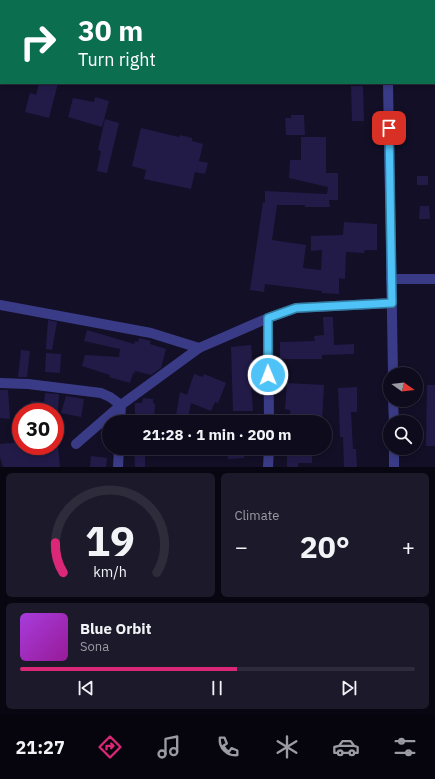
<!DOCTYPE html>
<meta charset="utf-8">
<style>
:root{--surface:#0e0b1d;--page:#1c192a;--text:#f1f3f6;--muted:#9b9ba4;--line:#2e2b3b;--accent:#db2777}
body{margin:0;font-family:"IBM Plex Sans",sans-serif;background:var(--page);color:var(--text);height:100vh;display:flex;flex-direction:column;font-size:15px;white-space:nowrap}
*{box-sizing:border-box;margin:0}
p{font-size:13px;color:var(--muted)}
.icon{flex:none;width:22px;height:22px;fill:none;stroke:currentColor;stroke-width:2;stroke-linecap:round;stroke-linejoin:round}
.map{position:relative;height:467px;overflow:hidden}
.sheet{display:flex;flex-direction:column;gap:6px;padding:6px;background:#080610;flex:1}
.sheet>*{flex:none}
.banner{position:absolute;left:0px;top:0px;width:435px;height:84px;box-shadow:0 2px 6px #0003,0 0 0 1px var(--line);background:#0b6e4f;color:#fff;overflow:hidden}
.needle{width:26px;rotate:104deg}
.tools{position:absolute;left:383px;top:367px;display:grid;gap:8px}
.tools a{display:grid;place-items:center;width:40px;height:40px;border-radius:50%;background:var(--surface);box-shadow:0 2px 6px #0003,0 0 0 1px var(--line);font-size:20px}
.speed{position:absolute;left:12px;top:403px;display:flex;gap:8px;font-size:20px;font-weight:700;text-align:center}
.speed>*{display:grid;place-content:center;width:52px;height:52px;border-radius:50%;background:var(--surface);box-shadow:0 2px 6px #0003,0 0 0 1px var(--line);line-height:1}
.speed .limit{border:6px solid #d22;background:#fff;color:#111}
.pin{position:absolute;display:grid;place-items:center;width:34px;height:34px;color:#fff;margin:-17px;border-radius:8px;box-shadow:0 2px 6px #0006}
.me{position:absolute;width:44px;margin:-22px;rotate:359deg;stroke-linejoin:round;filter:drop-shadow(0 0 3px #0008)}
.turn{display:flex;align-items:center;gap:14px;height:84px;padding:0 12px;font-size:18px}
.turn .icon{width:52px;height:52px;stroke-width:2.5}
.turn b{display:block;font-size:28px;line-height:34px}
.big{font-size:30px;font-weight:800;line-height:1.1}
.sheet .widget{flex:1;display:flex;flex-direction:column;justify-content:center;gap:6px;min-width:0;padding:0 14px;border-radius:6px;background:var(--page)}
.sheet .dial{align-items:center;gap:0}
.dial svg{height:104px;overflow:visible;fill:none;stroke:var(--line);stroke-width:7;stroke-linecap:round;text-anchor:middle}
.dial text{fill:var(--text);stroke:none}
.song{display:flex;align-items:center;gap:12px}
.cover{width:48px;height:48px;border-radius:6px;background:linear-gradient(135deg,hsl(280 70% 55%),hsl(300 70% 35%))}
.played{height:4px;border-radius:2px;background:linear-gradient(90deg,var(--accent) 55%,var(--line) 55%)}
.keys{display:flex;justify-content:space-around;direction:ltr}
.heat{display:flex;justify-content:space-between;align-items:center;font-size:22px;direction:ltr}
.sheet .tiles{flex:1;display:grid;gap:6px;grid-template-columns:1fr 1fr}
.widget:last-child{grid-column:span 2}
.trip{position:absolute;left:102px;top:415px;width:230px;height:40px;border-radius:20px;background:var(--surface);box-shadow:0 2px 6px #0003,0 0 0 1px var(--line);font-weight:800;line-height:40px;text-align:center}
.menu{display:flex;height:64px;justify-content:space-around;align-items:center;background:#06040c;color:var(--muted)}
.menu .icon{width:28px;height:28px}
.menu .on{color:var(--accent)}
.menu b{font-size:18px;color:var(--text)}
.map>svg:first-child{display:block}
.building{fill:#221b48}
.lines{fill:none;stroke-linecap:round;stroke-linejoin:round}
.minor{stroke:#3a3b86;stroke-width:10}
.route-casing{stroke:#337fa1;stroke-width:10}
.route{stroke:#4fc3f7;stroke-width:7}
</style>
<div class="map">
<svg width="435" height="467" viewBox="0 0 435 467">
<rect width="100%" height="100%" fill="#120f27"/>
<g class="building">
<path d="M39 83H58L49 118 25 112 30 93 36 95Z"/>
<path d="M351 86H363L364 121H352Z"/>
<path d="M95 97 109 101 102 127 68 117 73 98 94 102Z"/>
<path d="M291 115H304L305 135H286L285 118H291Z"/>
<path d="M105 119 119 123 107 173 97 171 101 151 98 150Z"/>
<path d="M141 128 179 137 180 135 192 138V141L203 144 199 161 208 163 205 174 195 172 191 189 144 179 146 170 132 166Z"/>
<path d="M301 137H326V173H338V200H329L330 207H305V205H277L272 240 306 245 303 268 321 270 322 250 311 251V236L343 235 344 222 377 224V250H365L364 253 346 252 345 279 339 278V294L322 293V291L265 284 264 292 250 290 263 202 265 203V191L327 194 328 187 289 178 290 160H301Z"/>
<rect x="417" y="176" width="11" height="9"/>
<path d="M420 206H429L430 219H419Z"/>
<path d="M323 317H333L334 345 354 344V354L322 355V359H280V342L315 341 314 336 324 335Z"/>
<path d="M48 320 57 322 52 350 46 349Z"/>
<path d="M87 330 134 344 135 341 138 342 139 338 151 341 150 344 166 349 161 368 151 375 135 371 134 374 133 373 130 383 109 377 110 375 82 366 85 355 119 357 120 349 84 341Z"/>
<path d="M251 345 253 371H252L253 384H251L253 411H233L231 347Z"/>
<path d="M21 350 30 351 27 377H18Z"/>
<path d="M46 353 61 354 60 373 45 372Z"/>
<path d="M194 374 203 377 204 374 226 383 218 403 215 402 211 411 191 403 187 422H175L180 392 187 395Z"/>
<path d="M287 383 324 385 322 422H291L290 410 285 409Z"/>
<path d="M427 385H435V446H426Z"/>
<path d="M357 387V412H351L353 449H356L357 467H344L343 437H340L338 388Z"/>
<path d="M0 390H8L10 419 0 418Z"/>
<path d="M45 393 59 394 58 412H30L31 401 44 402Z"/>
<path d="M66 396 84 399 81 417 61 413Z"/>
<path d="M143 398 153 399V403L155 404 154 422H135V403H142Z"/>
<path d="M21 442V446H58L60 467H3L0 457V444Z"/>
<path d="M134 448H145V467H135Z"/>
<path d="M227 448H244V458L228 459Z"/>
<path d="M299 450H312V463H298V467H287V451Z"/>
<path d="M91 456 107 458 106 467H90Z"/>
</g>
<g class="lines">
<g class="minor">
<path d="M387 0V1"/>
<path d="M434 27H435"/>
<path d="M388 83 393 374"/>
<path d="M391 279H435"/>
<path d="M0 305 151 333 199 348"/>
<path d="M268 318 269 422"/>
<path d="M0 383 28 384 101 393 110 397 121 405 76 444"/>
<path d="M393 400 394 422"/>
<path d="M120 422 121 405 199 348 268 318 296 308 392 303"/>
<path d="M394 448V467"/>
<path d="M118 467 119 448"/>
<path d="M268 467 269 448"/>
</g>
</g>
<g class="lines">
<defs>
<path id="route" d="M268 375V318L296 308 392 303 389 128"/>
</defs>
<use href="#route" class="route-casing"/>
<use href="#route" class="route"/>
</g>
</svg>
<div class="tools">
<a><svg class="needle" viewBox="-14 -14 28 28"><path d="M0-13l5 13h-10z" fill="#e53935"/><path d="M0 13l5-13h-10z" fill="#9b9ba4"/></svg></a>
<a><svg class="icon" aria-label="search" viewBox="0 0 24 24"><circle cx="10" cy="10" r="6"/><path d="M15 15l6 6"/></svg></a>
</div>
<div class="speed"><div class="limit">30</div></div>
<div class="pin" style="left:389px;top:128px;background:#d93025"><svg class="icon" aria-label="arrive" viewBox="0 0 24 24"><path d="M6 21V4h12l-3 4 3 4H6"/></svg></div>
<svg class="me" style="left:268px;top:375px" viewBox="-20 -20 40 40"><circle r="17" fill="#4fc3f7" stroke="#fff" stroke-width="3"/><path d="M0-11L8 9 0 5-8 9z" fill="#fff"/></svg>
<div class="trip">21:28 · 1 min · 200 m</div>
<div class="banner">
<div class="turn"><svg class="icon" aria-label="right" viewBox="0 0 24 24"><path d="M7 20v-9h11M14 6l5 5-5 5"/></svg><div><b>30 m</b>Turn right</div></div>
</div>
</div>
<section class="sheet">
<div class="tiles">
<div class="widget dial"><svg viewBox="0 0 100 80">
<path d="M14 69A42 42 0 1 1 86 69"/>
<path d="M14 69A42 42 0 0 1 8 46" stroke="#db2777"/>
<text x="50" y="56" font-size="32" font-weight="700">19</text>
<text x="50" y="72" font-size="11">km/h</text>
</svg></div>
<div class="widget"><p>Climate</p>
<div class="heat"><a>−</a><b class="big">20°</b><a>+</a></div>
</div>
<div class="widget">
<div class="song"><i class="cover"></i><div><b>Blue Orbit</b><p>Sona</p></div></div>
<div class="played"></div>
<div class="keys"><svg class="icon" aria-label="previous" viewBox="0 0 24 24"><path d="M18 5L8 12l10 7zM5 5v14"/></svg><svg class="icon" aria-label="pause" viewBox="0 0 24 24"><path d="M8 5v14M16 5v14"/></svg><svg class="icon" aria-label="next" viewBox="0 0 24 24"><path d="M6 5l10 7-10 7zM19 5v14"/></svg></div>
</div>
</div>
</section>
<nav class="menu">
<b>21:27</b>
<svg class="icon on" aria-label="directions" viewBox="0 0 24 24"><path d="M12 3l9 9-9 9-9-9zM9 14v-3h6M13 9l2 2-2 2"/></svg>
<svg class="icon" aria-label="music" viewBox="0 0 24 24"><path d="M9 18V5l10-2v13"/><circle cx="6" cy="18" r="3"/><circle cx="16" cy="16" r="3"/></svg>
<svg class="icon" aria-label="phone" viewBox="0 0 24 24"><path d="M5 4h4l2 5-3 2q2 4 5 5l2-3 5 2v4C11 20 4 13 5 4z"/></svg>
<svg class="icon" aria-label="climate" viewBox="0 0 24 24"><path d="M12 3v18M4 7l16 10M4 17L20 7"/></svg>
<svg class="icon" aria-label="car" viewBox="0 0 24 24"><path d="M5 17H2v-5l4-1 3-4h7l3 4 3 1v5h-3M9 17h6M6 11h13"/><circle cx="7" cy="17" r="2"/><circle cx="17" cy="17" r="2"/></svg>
<svg class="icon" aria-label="filters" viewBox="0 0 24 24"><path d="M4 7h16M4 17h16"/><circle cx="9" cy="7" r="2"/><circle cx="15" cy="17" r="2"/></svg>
</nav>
